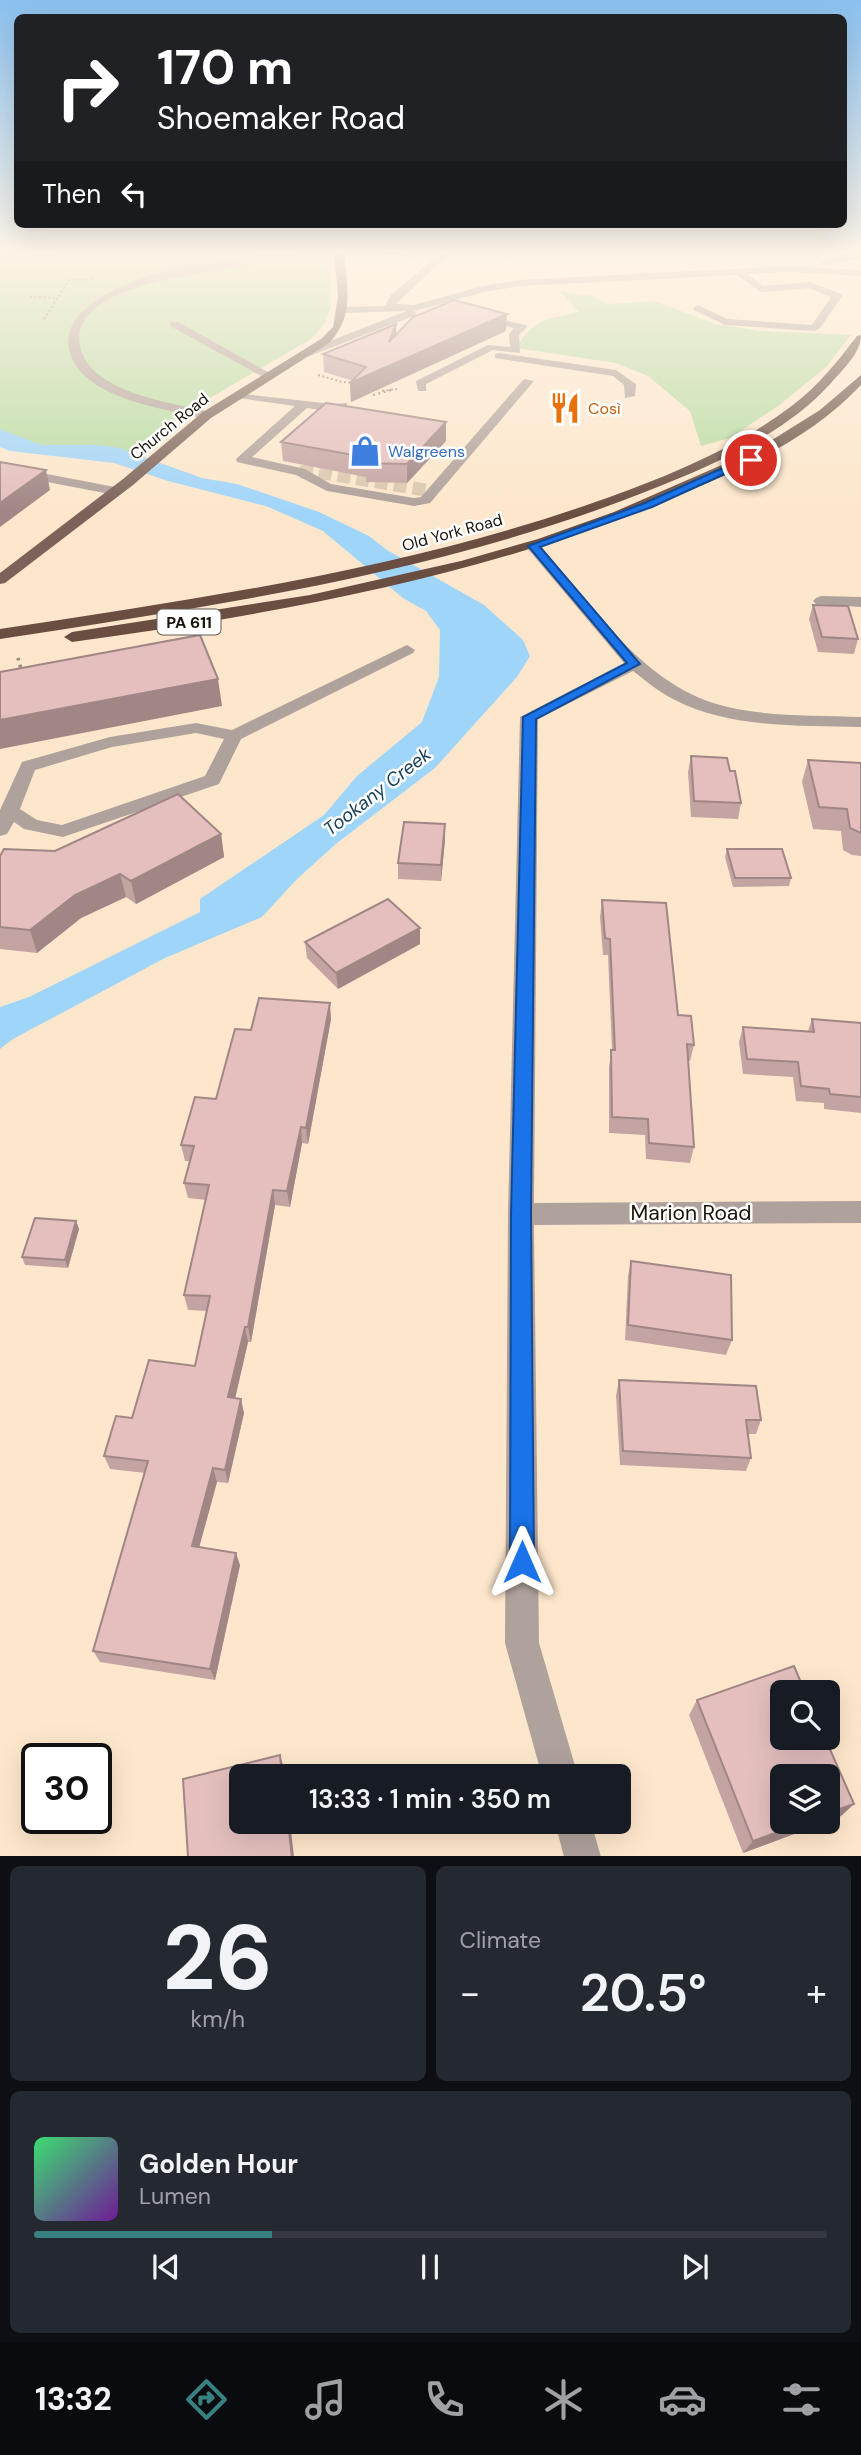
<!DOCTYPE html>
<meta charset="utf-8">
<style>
:root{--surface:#171b24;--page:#242831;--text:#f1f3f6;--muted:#9ea1a6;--line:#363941;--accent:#388182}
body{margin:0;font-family:"DM Sans",sans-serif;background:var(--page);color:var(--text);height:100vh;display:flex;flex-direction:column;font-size:26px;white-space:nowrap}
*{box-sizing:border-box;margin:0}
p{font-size:23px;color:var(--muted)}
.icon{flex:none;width:38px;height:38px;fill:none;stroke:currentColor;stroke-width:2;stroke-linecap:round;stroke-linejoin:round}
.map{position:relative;height:1856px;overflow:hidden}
.panel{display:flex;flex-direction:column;gap:10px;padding:10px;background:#0d0f14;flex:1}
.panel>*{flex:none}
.guide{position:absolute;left:14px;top:14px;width:833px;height:214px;border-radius:10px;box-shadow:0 7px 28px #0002;background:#202124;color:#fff;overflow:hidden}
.controls{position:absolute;left:770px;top:1680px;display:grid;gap:14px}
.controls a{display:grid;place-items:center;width:70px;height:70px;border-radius:10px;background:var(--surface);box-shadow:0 7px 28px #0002;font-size:35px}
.speed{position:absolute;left:21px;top:1743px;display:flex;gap:14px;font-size:35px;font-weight:700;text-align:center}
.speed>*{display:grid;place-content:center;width:91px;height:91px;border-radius:50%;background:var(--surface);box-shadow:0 7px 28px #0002;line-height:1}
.speed .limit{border:4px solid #111;border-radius:10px;background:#fff;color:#111}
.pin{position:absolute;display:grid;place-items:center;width:60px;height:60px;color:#fff;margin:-30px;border:4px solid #fff;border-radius:50%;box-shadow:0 2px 7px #0007}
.me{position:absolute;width:77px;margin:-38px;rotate:0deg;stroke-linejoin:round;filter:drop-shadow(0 0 5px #0008)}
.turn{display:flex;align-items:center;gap:24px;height:147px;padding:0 28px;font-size:32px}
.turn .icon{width:91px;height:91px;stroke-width:2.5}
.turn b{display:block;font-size:49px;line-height:60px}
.then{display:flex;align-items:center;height:66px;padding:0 28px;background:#0003;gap:14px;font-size:26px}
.big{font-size:52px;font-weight:600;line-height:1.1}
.panel .tile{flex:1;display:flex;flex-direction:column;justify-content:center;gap:10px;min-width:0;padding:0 24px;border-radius:10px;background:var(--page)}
.panel .dial{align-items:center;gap:0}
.dial b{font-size:91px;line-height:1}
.song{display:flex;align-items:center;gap:21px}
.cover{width:84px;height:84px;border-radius:10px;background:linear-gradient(135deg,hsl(140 70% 55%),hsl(280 70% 35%))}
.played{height:7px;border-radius:4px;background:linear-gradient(90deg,var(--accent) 30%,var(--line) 30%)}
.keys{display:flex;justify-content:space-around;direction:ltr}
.heat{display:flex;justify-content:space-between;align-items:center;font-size:38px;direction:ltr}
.panel .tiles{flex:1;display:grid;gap:10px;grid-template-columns:1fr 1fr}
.tile:last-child{grid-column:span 2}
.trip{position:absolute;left:229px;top:1764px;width:402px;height:70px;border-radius:10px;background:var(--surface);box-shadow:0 7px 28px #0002;font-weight:600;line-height:70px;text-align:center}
.tab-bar{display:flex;height:112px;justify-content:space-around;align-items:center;background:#090b0e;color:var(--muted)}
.tab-bar .icon{width:49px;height:49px}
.tab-bar .on{color:var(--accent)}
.tab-bar b{font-size:32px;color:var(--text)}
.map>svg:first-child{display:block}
.green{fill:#b8dca3}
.water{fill:#a0d5fa}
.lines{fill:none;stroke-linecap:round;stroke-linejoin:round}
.minor-tunnel{stroke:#dbc7af;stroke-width:13;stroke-dasharray:13 6;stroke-linecap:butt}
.path-far2{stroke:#978875;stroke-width:2;stroke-dasharray:2 2.5;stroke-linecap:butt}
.path-far1{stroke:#978875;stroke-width:2.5;stroke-dasharray:2 3.5;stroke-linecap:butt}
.path{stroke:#978875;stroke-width:3.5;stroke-dasharray:2.5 4.5;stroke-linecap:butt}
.minor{fill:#afa19b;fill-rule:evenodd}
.major{fill:#7c6359;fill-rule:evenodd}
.highway{fill:#6a4e42;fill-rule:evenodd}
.wall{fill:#c4a4a3}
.shaded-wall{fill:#a08685}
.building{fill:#e4bfbe;stroke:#a08685;stroke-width:2}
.route{fill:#1a73e8;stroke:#114b97;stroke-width:2}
.labels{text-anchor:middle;stroke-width:5;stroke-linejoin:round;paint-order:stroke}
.far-food-label{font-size:16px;fill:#c56008;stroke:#fff;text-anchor:start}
.far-street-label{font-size:16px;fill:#1a1309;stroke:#fff}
.far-shop-label{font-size:16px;fill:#366cbe;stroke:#fff;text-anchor:start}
.shield{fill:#fff;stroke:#5f5a53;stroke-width:2}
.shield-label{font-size:16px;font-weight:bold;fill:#1a1309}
.water-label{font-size:19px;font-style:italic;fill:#1a425b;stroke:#fff}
.near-street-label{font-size:21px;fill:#1a1309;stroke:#fff}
</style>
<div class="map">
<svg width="861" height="1857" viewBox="0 0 861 1857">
<rect width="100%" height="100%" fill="#fde7cc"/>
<g class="green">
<path d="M0 252H328C327 289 342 311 311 339L198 405 131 454C103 439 72 449 42 445 27 443 13 436 0 429Z"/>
<path d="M560 291 593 296 608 304 655 301 715 324 760 331 851 335 826 367 778 406 730 438 701 446 690 411 648 376 616 363 516 348C533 319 548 319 579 312Z"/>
</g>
<path class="water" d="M0 429 41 445H99L119 448 202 478 237 484 319 512 369 536 387 550 484 605 523 640 530 656 517 677 435 768 337 843 296 880 262 917 165 958 13 1039 0 1049V1007L29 997 200 912V899L324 815 357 776 422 722 439 677 440 630 426 611 403 598 323 531 266 506 168 481 114 463 10 451 0 447Z"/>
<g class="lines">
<path class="minor-tunnel" d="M300 472 311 471 431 491"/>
<g class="path-far2">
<path d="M30 297 57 298"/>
<path d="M44 319 69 280 92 279"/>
<path d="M318 375 342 382 358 383"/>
<path d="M382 391 397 389"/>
</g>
<path class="path-far1" d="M373 395 394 389"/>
<path class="path" d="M18 658 21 669"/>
<g class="minor">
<path d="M280 252H302C265 272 67 271 80 345 88 393 173 403 211 412V418C200 419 186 414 175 412 140 404 78 391 69 349 66 335 72 321 83 311 129 267 220 263 280 252Z"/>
<path d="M441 252H451L396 304 414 305 483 286 520 280 789 266 861 270V276L789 272 748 274 763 286 810 282 841 294 842 296 820 328 815 331 725 325 694 310 693 308 698 305 727 319 812 325 831 297 809 288 761 292 737 275 520 286 484 292 415 311 416 315 307 357H299V353L407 311 341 313 336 310 341 307 385 306 391 295Z"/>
<path d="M861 252V258L825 265 820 262Z"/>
<path d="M476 314 526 325 527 327 519 335 520 353 493 350 426 384V391H418L416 381 488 345 510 347 509 334 514 328 476 318Z"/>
<path d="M170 322H178L275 376 265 378 170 326Z"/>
<path d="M499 353 616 370 636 384 635 396 625 398 624 385 613 376 495 358V354Z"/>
<path d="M524 379 534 381 430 503 414 506 327 491 296 475 237 462 236 459 295 406 239 398 233 395 235 393 333 404 347 403V409L333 412 307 408 252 457 305 469 331 484 414 498 421 497Z"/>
<path d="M0 465 115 487 122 491 115 495 0 473Z"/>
<path d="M533 542 538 543C591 604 645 689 728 707 771 717 817 715 861 717V727C799 725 730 729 673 699 659 692 646 681 633 671L538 719 534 1203 861 1201V1223L534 1225 539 1643 578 1776H542L505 1643 508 1214 520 717 624 663 528 549V543Z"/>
<path d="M821 596 861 597V607L816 604 813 601 816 598Z"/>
<path d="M407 645 415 650 413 653 241 739 219 784 63 837 24 829 14 822 7 834 0 836V810L22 762 110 737 196 723 232 730ZM196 733 224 739 205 776 62 825 37 820 20 809 35 770 112 747Z"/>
<path d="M555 1822H591L601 1857H564Z"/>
</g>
<path class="major" d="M334 252H344C347 287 355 316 329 343L211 418 133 485 5 583 0 584V573L123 479 203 412 321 339 333 327 338 296Z"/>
<g class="highway">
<path d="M861 335C861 353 843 369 831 383 784 435 715 464 650 490 442 573 220 605 0 639V629C197 599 394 571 584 506 656 481 731 452 793 405 818 386 838 361 857 336Z"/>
<path d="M861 375V385C808 441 738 471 667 500 477 578 275 614 72 642L64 637 72 632 310 595 461 561 538 539 614 512 756 450 820 410Z"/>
</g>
</g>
<g class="wall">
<path d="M374 252H415L412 257Z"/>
<path d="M396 324V335L506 331 351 402 350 383 353 381 324 372 323 354Z"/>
<path d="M446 422V441L407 483 366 482V477L283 461 281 442Z"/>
<path d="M813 605 858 639 854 654 818 652 809 619Z"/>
<path d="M691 756 730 771 741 803 738 819 691 817 688 772Z"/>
<path d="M808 760 861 763V856L852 855 843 850 841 831 813 829 802 782Z"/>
<path d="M445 824V840L441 881 398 879V863Z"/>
<path d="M221 834 224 857 136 904 126 897 81 918 37 953 0 949V856Z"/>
<path d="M727 849 791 878 789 886 733 887 725 857Z"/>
<path d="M602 900 678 1015 694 1045 690 1061H688L694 1147 690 1163 646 1159 645 1135 609 1133V1066L612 1050 608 955H603L600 917Z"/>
<path d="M305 942 420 944 338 989 307 958Z"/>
<path d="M331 1019 308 1144 302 1143 290 1207 275 1205 251 1342H248L235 1398 244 1413 228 1483 217 1482 199 1547 240 1565 215 1680 100 1662 93 1651 145 1473 110 1469 104 1456 132 1418 195 1366 207 1311 188 1310 184 1295 206 1200 188 1198 184 1183 190 1161H185L181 1145 216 1099 251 1030Z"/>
<path d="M812 1019 861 1023V1113L824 1109V1103L796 1101 793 1077 743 1074 739 1042 743 1027 808 1031Z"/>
<path d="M76 1221 79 1229 68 1268 25 1265 22 1257Z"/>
<path d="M631 1261 732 1340 726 1355 625 1340 628 1276Z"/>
<path d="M619 1380 761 1420 756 1434H748L751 1458 746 1471 620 1465 616 1395Z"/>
<path d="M794 1666 805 1692H782V1738H825L854 1804 841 1816 828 1821V1776H782V1822H826L743 1853 689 1715 697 1700Z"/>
</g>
<g class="shaded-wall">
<path d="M507 314 506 331 351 402 350 383Z"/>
<path d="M396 324V341L389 342Z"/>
<path d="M446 422V441L407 483V464Z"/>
<path d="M46 470 50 490 0 527V503Z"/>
<path d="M218 679 222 706 0 749V720Z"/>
<path d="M445 824V840L441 881V865Z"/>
<path d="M221 834 224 857 136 904 131 881Z"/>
<path d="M120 874 126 897 81 918 37 953 30 930 75 895Z"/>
<path d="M420 928V944L338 989 336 973Z"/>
<path d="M330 1003 331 1019 308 1144 306 1128Z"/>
<path d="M301 1127 302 1143 290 1207 287 1191Z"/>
<path d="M273 1190 275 1205 251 1342 248 1327Z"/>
<path d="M76 1221 79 1229 68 1268 65 1260Z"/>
<path d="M245 1327 248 1342 232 1412 228 1397Z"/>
<path d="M241 1399 244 1413 228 1483 225 1470Z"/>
<path d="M213 1468 217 1482 196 1559 192 1546Z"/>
<path d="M236 1553 240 1565 215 1680 210 1669Z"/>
<path d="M280 1755 283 1765 284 1776H282Z"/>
<path d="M854 1804 841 1816 828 1821V1813Z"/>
<path d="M288 1822H290L294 1857H292Z"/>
<path d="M805 1822H826L743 1853 753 1841Z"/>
</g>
<g class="building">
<path d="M454 300 507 314 350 383 366 367 323 354 396 324 389 342 413 317Z"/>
<path d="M326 403 446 422 407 464 366 463 370 458 281 442Z"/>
<path d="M0 462 46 470 0 503Z"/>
<path d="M813 605 848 606 858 639 822 637Z"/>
<path d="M200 635 218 679 0 720V672Z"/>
<path d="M691 756 727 758 730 771H735L741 803 694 801Z"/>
<path d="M808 760 861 763V833L850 828 847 809 819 807Z"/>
<path d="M178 794 221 834 131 881 120 874 75 895 30 930 0 927V856L4 849 55 851Z"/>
<path d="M404 822 445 824 441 865 398 863Z"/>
<path d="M727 849H782L791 878H735Z"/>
<path d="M388 899 420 928 336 973 305 942Z"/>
<path d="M602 900 666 903 678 1015 691 1016 694 1045 687 1044 694 1147 649 1143 648 1119 612 1117 611 1050H615L610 939 605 938Z"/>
<path d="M259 998 330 1003 306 1128 301 1127 287 1191 273 1190 248 1327H245L228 1397 241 1399 225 1470 213 1468 192 1546 236 1553 210 1669 93 1651 148 1461 104 1456 116 1416 132 1418 149 1360 195 1366 210 1296 184 1295 209 1185 184 1183 194 1146 181 1145 195 1097 216 1099 235 1029 251 1030Z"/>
<path d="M812 1019 861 1023V1097L830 1094 829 1089 801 1086 798 1062 747 1059 743 1027 814 1032Z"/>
<path d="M35 1218 76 1221 65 1260 22 1257Z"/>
<path d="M631 1261 731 1275 732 1340 628 1325Z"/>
<path d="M619 1380 756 1386 761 1420H746L751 1458 623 1451Z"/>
<path d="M794 1666 805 1692H782V1738H825L854 1804 828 1813V1776H782V1822H805L753 1841 697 1700Z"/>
<path d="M280 1755 282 1776H242V1822H288L292 1857H188L183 1779Z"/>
</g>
<linearGradient id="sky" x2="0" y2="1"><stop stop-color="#8bc1ef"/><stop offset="0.49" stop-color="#fef4e8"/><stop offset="1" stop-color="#fef4e8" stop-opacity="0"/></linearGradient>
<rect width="861" height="512" fill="url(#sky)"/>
<path class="route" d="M747 457 755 460 652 507 540 547 640 664 536 719 531 1214 534 1562 530 1571 522 1574 513 1571 510 1562 511 1214 523 717 627 663 528 546 645 503Z"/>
<defs>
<symbol id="restaurant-bare" viewBox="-9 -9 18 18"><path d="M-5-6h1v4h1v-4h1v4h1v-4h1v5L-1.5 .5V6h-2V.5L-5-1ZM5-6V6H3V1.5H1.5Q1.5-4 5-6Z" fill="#e8710a" stroke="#fff" stroke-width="2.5" paint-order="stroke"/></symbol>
<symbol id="shop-bare" viewBox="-9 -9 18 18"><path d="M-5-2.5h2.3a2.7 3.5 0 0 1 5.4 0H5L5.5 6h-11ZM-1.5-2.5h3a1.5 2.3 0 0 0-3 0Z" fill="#3f7fe0" stroke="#fff" stroke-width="2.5" paint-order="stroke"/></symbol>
</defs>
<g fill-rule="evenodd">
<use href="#restaurant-bare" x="543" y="386" width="44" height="44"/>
<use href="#shop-bare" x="343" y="429" width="44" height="44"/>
</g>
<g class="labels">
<g class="far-food-label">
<text x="588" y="414">Così</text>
</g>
<g class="far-street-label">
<text transform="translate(169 426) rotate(-39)" y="6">Church Road</text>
<text transform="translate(452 532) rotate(-15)" y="6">Old York Road</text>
</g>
<g class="far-shop-label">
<text x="388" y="457">Walgreens</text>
</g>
<rect class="shield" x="157.5" y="609.5" width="63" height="25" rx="5"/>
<g class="shield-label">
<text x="189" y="628">PA 611</text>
</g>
<g class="water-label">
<text transform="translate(377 791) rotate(-38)" y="7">Tookany Creek</text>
</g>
<g class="near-street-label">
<text x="691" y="1220">Marion Road</text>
</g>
</g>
</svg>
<div class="controls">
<a><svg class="icon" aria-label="search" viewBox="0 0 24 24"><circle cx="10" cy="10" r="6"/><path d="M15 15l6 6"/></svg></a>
<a><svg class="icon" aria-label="layers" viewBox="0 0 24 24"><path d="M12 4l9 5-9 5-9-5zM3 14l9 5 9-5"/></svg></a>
</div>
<div class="speed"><div class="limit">30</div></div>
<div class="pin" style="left:751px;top:460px;background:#d93025"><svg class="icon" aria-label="arrive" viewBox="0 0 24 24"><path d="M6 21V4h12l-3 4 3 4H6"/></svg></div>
<svg class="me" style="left:522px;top:1562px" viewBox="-20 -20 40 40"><path d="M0-17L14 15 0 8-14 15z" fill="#1a73e8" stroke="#fff" stroke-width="4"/></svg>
<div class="trip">13:33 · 1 min · 350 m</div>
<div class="guide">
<div class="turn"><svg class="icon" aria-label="right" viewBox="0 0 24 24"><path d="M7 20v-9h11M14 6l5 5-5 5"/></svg><div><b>170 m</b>Shoemaker Road</div></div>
<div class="then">Then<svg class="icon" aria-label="left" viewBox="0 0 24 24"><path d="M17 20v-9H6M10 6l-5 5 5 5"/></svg></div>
</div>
</div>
<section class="panel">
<div class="tiles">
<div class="tile dial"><b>26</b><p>km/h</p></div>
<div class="tile"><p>Climate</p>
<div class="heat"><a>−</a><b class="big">20.5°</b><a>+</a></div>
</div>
<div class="tile">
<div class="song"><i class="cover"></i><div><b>Golden Hour</b><p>Lumen</p></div></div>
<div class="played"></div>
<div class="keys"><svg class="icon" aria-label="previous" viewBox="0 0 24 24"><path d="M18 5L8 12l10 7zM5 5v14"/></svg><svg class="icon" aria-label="pause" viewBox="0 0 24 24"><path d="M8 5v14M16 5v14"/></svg><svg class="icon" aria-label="next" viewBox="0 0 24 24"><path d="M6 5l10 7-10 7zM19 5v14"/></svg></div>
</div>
</div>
</section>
<nav class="tab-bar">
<b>13:32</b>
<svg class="icon on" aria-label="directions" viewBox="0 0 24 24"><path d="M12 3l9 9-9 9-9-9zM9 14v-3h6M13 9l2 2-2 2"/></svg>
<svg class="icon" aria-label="music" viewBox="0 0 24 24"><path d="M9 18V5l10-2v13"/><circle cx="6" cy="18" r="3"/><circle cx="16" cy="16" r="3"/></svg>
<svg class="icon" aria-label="phone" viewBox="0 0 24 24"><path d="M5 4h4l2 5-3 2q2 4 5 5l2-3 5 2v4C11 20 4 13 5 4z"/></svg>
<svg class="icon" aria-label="climate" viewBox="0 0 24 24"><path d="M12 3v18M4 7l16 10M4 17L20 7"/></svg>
<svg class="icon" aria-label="car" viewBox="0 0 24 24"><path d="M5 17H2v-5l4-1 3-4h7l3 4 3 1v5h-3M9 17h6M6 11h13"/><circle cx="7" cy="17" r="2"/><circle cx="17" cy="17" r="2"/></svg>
<svg class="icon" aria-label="filters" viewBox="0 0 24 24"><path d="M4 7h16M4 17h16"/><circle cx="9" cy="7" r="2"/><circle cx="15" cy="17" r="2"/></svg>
</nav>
